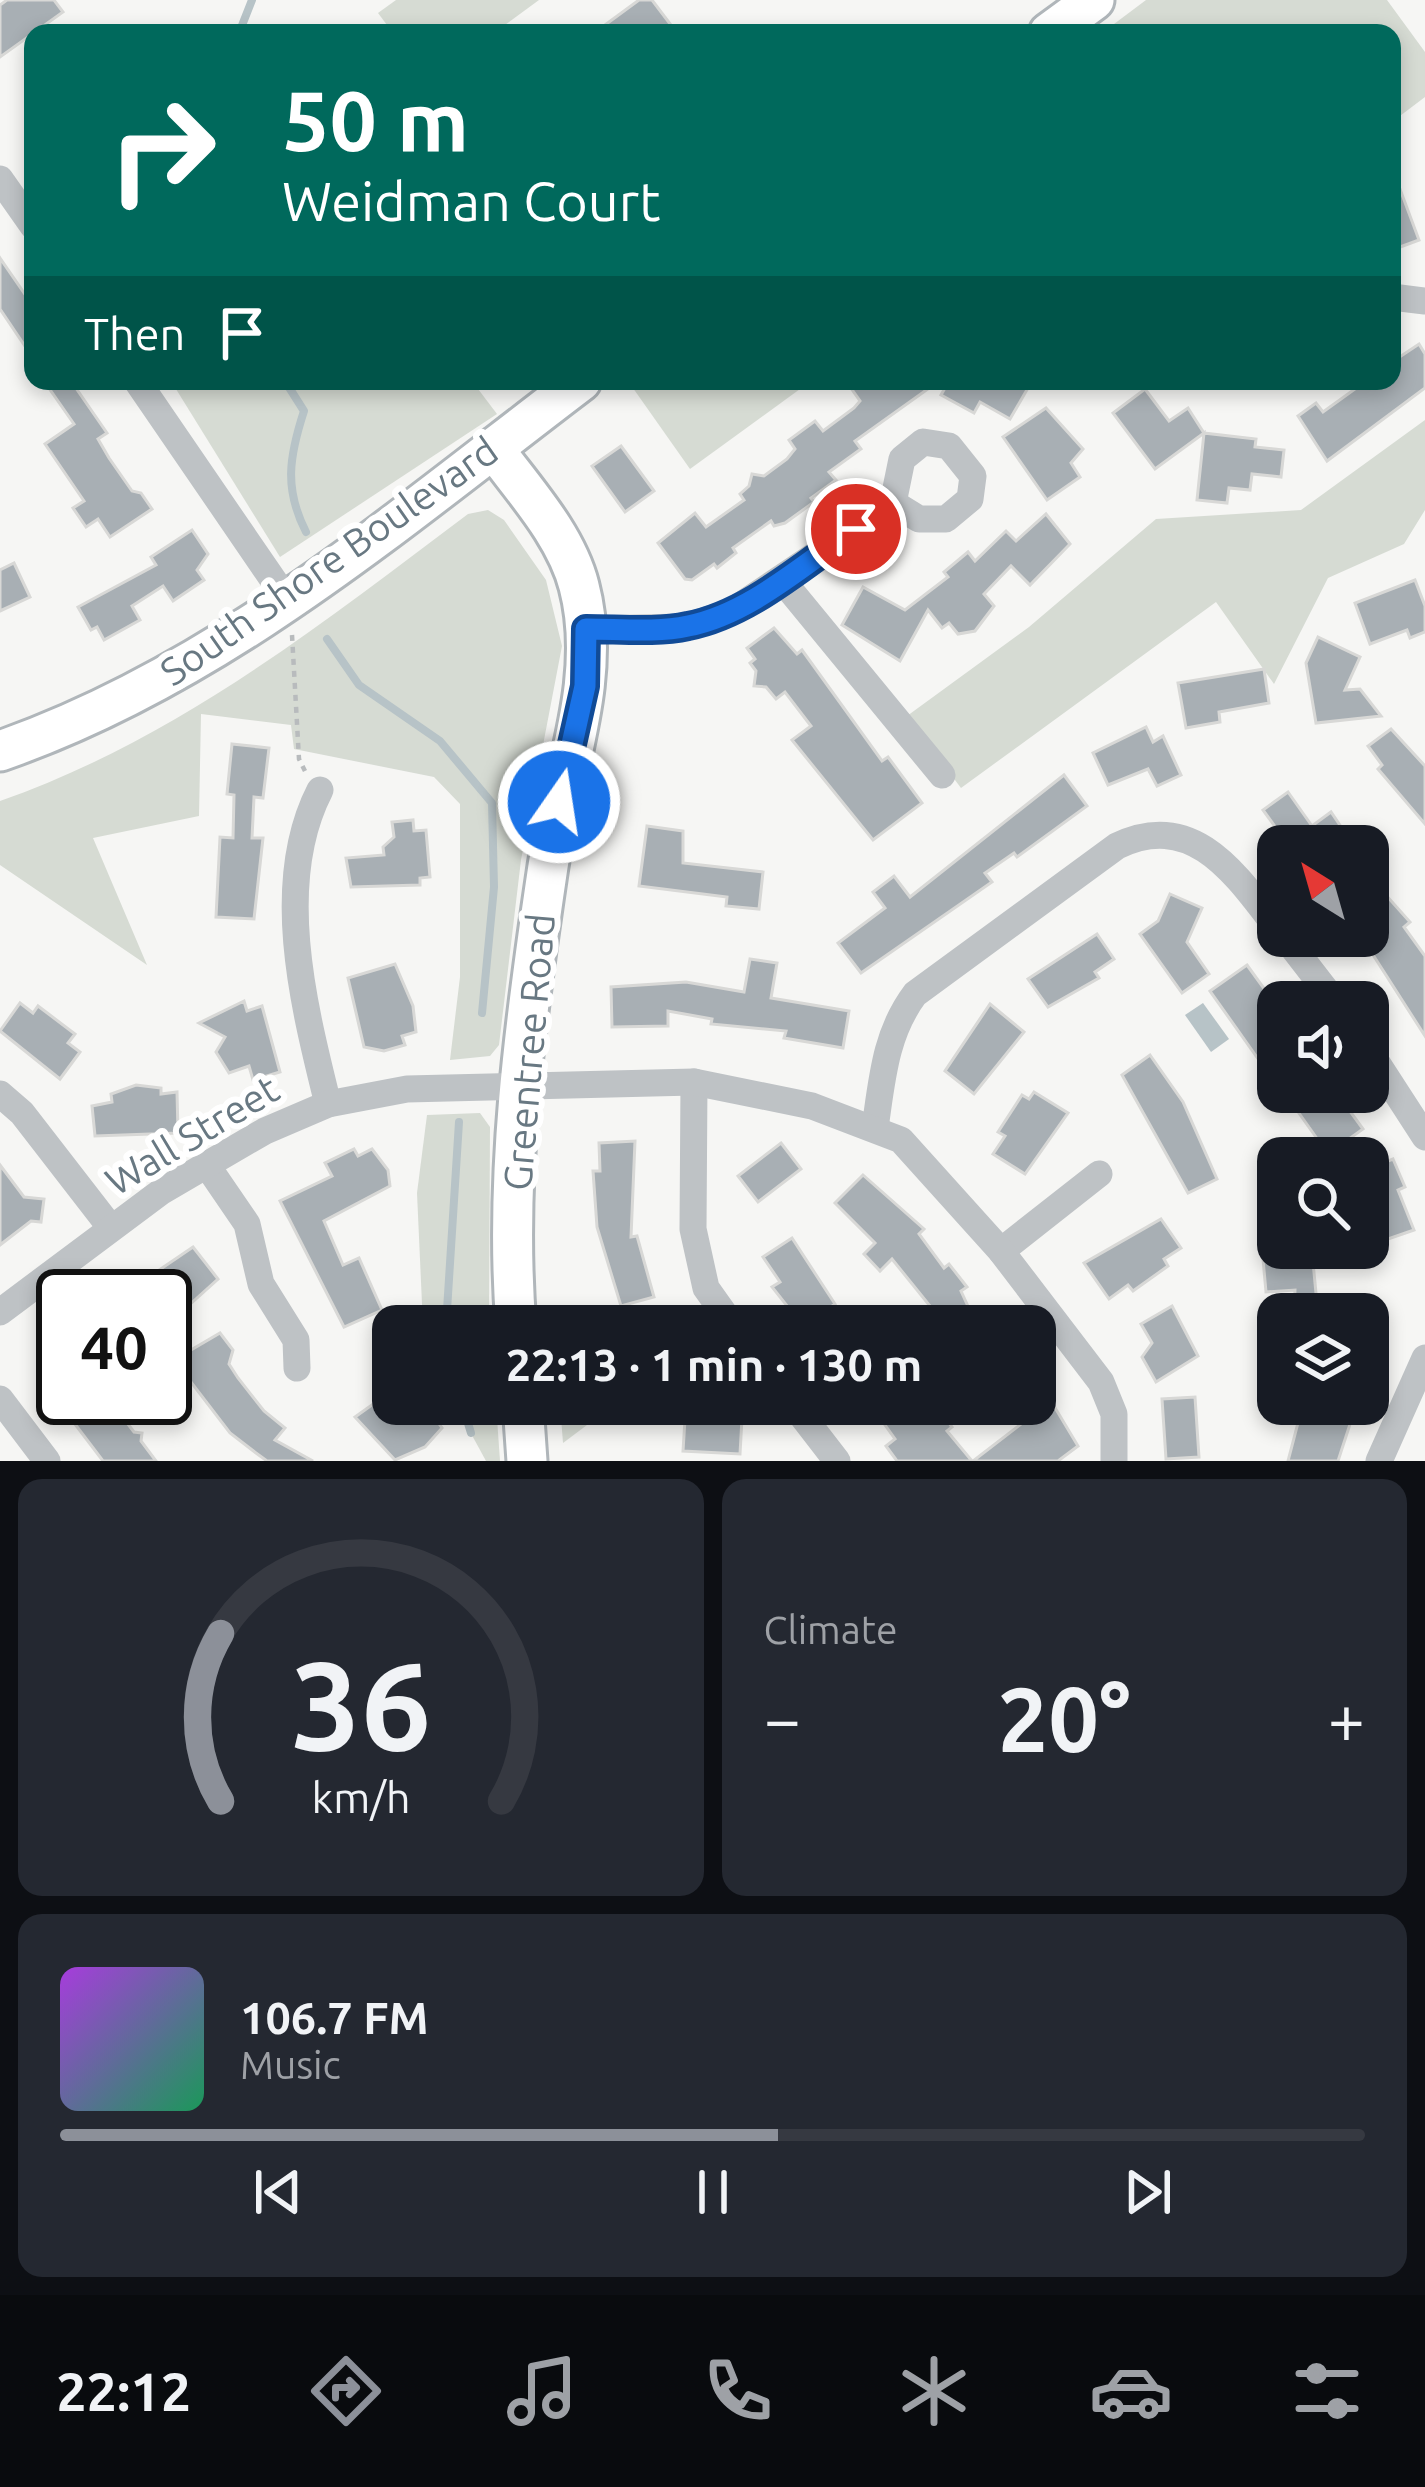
<!DOCTYPE html>
<meta charset="utf-8">
<style>
:root{--surface:#171b24;--page:#242831;--text:#f1f3f6;--muted:#9ea1a6;--line:#363941;--accent:#8c9099}
body{margin:0;font-family:Ubuntu,sans-serif;background:var(--page);color:var(--text);height:100vh;display:flex;flex-direction:column;font-size:45px;white-space:nowrap}
*{box-sizing:border-box;margin:0}
p{font-size:39px;color:var(--muted)}
.icon{flex:none;width:66px;height:66px;fill:none;stroke:currentColor;stroke-width:2;stroke-linecap:round;stroke-linejoin:round}
.map{position:relative;height:1461px;overflow:hidden}
.sheet{display:flex;flex-direction:column;gap:18px;padding:18px;background:#0d0f14;flex:1}
.sheet>*{flex:none}
.guide{position:absolute;left:24px;top:24px;width:1377px;height:366px;border-radius:24px;box-shadow:0 6px 18px #0003;background:#00695c;color:#fff;overflow:hidden}
.needle{width:78px;rotate:323deg}
.fabs{position:absolute;left:1257px;top:825px;display:grid;gap:24px}
.fabs a{display:grid;place-items:center;width:132px;height:132px;border-radius:24px;background:var(--surface);box-shadow:0 6px 18px #0003;font-size:60px}
.speed{position:absolute;left:36px;top:1269px;display:flex;gap:24px;font-size:60px;font-weight:700;text-align:center}
.speed>*{display:grid;place-content:center;width:156px;height:156px;border-radius:50%;background:var(--surface);box-shadow:0 6px 18px #0003;line-height:1}
.speed .limit{border:6px solid #111;border-radius:18px;background:#fff;color:#111}
.pin{position:absolute;display:grid;place-items:center;width:102px;height:102px;color:#fff;margin:-51px;border:6px solid #fff;border-radius:50%;box-shadow:0 3px 12px #0007}
.me{position:absolute;width:132px;margin:-66px;rotate:13deg;stroke-linejoin:round;filter:drop-shadow(0 0 9px #0008)}
.turn{display:flex;align-items:center;gap:42px;height:252px;padding:0 60px;font-size:54px}
.turn .icon{width:156px;height:156px;stroke-width:2.5}
.turn b{display:block;font-size:84px;line-height:102px}
.then{display:flex;align-items:center;height:114px;padding:0 60px;background:#0003;gap:24px;font-size:45px}
.big{font-size:90px;font-weight:600;line-height:1.1}
.sheet .card{flex:1;display:flex;flex-direction:column;justify-content:center;gap:18px;min-width:0;padding:0 42px;border-radius:24px;background:var(--page)}
.sheet .dial{align-items:center;gap:0}
.dial svg{height:312px;overflow:visible;fill:none;stroke:var(--line);stroke-width:7;stroke-linecap:round;text-anchor:middle}
.dial text{fill:var(--text);stroke:none}
.song{display:flex;align-items:center;gap:36px}
.cover{width:144px;height:144px;border-radius:18px;background:linear-gradient(135deg,hsl(280 70% 55%),hsl(150 70% 35%))}
.played{height:12px;border-radius:6px;background:linear-gradient(90deg,var(--accent) 55%,var(--line) 55%)}
.keys{display:flex;justify-content:space-around;direction:ltr}
.heat{display:flex;justify-content:space-between;align-items:center;font-size:66px;direction:ltr}
.sheet .tiles{flex:1;display:grid;gap:18px;grid-template-columns:1fr 1fr}
.card:last-child{grid-column:span 2}
.trip{position:absolute;left:372px;top:1305px;width:684px;height:120px;border-radius:24px;background:var(--surface);box-shadow:0 6px 18px #0003;font-weight:600;line-height:120px;text-align:center}
.tab-bar{display:flex;height:192px;justify-content:space-around;align-items:center;background:#090b0e;color:var(--muted)}
.tab-bar .icon{width:84px;height:84px}
.tab-bar .on{color:var(--accent)}
.tab-bar b{font-size:54px;color:var(--text)}
.map>svg:first-child{display:block}
.green{fill:#d6dbd3}
.water{fill:#b7c3c7}
.lines{fill:none;stroke-linecap:round;stroke-linejoin:round}
.stream{stroke:#b7c3c7;stroke-width:8}
.building{fill:#a8afb4;stroke:#d8d8d6;stroke-width:3}
.secondary-casing{stroke:#b0b6ba;stroke-width:45}
.path{stroke:#b8bbbd;stroke-width:4.5;stroke-dasharray:6 6;stroke-linecap:butt}
.street{stroke:#bec2c5;stroke-width:27}
.secondary{stroke:#fff;stroke-width:39}
.route-casing{stroke:#114b97;stroke-width:30}
.route{stroke:#1a73e8;stroke-width:21}
.labels{text-anchor:middle;stroke-width:12;stroke-linejoin:round;paint-order:stroke}
.street-label{font-size:39px;fill:#687882;stroke:#fff}
</style>
<div class="map">
<svg width="1425" height="1461" viewBox="0 0 1425 1461">
<rect width="100%" height="100%" fill="#f6f6f4"/>
<g class="green">
<path d="M396 0H539L494 33H393L378 13Z"/>
<path d="M1146 0H1387L1425 52V97L1392 122V33H1102Z"/>
<path d="M171 381H472L497 414 280 557Z"/>
<path d="M628 381H811L690 469Z"/>
<path d="M1425 420V510L1404 544 1328 578 1274 684 1216 602 961 788 907 716 1029 627 1156 519 1301 510Z"/>
<path d="M488 510 504 520 546 580 562 646 521 860 499 1045 490 1056 450 1060 460 977V804L434 777 294 749 291 725 201 714 199 816 93 838 147 965 0 865V801C177 739 320 625 468 514Z"/>
<path d="M480 1113 490 1127 489 1326H423L417 1193 427 1115Z"/>
<path d="M455 1404H496L500 1461H486Z"/>
<path d="M560 1404H615L563 1443Z"/>
</g>
<path class="water" d="M1203 1003 1229 1039 1211 1052 1185 1015Z"/>
<g class="lines">
<g class="stream">
<path d="M239 33 252 0"/>
<path d="M285 381 304 411C289 457 284 489 306 532"/>
<path d="M327 639 359 685 440 741 492 803 494 887 482 1013"/>
<path d="M446 1326 459 1122"/>
<path d="M462 1404 471 1433"/>
</g>
</g>
<g class="building">
<path d="M7 0H54L63 12 0 57V5Z"/>
<path d="M639 0H652L677 33H594Z"/>
<path d="M1394 173 1419 240 1392 250V174Z"/>
<path d="M0 258 33 306V358L0 309Z"/>
<path d="M1419 344 1425 354V388L1327 461 1298 416 1316 403 1323 412 1366 381H1392V362Z"/>
<path d="M44 381H71L107 433 98 439 109 458 132 491 141 493 152 509 110 537 98 519 86 527 73 508 84 501 45 444 74 424Z"/>
<path d="M846 381H939L855 441 861 449 829 472 836 480 811 498 814 502 785 523 774 526 771 521 733 548 736 553 717 568 714 564 692 580 685 579 658 543 695 513 706 527 744 500 740 494 749 486 752 474 764 476 787 459 795 449 789 440 815 421 823 431 854 408 860 401Z"/>
<path d="M949 381H1032L1010 419 980 402 974 413 941 395Z"/>
<path d="M1145 389 1169 421 1188 408 1204 433 1256 439 1255 447 1284 450 1281 477 1252 474 1250 490 1229 488 1227 503 1197 500 1204 433 1155 469 1113 413Z"/>
<path d="M1046 408 1083 449 1071 463 1080 477 1047 500 1003 437Z"/>
<path d="M621 446 654 491 625 512 592 466Z"/>
<path d="M1046 514 1070 544 1030 585 1011 566 984 594 994 606 975 631 958 634 949 623 942 628 928 610 900 661 842 625 863 587 905 610 948 577 944 572 968 552 975 561 1006 531 1016 541Z"/>
<path d="M192 530 208 554 197 570 204 580 173 601 163 586 132 606 140 620 104 640 97 627 91 630 78 607 156 565 151 557Z"/>
<path d="M14 563 30 597 0 611V570Z"/>
<path d="M1415 580 1425 606V632L1410 638 1407 630 1370 644 1355 603Z"/>
<path d="M774 628 797 654 802 650 882 761 888 757 922 803 873 840 792 740 811 726 785 692 776 699 766 687 754 686 756 671 750 663 755 659 747 648Z"/>
<path d="M1318 637 1360 657 1345 690 1360 689 1381 716 1316 723 1306 663Z"/>
<path d="M1264 669 1269 703 1219 712 1220 722 1186 728 1178 683Z"/>
<path d="M1146 727 1153 742 1163 736 1181 775 1157 786 1148 769 1108 785 1093 753Z"/>
<path d="M1391 729 1425 766V824L1378 769 1382 765 1368 746Z"/>
<path d="M232 744 269 748 263 798 254 797 252 838H263L254 919 216 917 220 837 233 838 234 795 227 794Z"/>
<path d="M1064 775 1087 806 1017 857 1014 853 985 873 992 882 861 973 838 943 885 908 873 892 894 876 910 897Z"/>
<path d="M1288 792 1312 826 1331 812 1354 846H1283L1287 843 1263 810Z"/>
<path d="M413 820 414 831 426 830 430 877 420 878V885L351 887 346 858 384 855 383 847 394 837 392 822Z"/>
<path d="M647 826 683 831V863L763 872 759 909 726 906 727 897 639 886Z"/>
<path d="M1368 875 1410 922 1404 927 1425 956V1036L1368 947Z"/>
<path d="M1170 894 1202 908 1187 942 1209 974 1182 993 1140 934 1158 921Z"/>
<path d="M1097 934 1114 959 1095 972 1099 978 1048 1007 1028 979Z"/>
<path d="M750 959 777 963 771 998 849 1011 843 1048 784 1038 786 1031 711 1024 712 1019 668 1011V1026L612 1027 611 987 686 982 744 992Z"/>
<path d="M395 964 413 1006 416 1032 402 1036 405 1045 384 1051 364 1047 348 978Z"/>
<path d="M1247 965 1278 1008V1051L1261 1063 1210 991Z"/>
<path d="M244 1001 247 1011 262 1006 280 1072 253 1080 249 1066 229 1073 216 1052 225 1037 199 1023Z"/>
<path d="M20 1003 33 1013 38 1006 75 1034 68 1043 80 1052 60 1079 0 1031Z"/>
<path d="M990 1004 1024 1032 974 1094 945 1071Z"/>
<path d="M1150 1055 1183 1102 1217 1179 1188 1193 1122 1075Z"/>
<path d="M136 1085 161 1088V1094L177 1092 178 1133 95 1136 92 1106 112 1102 111 1094Z"/>
<path d="M1034 1092 1068 1113 1025 1174 993 1154 1005 1136 998 1132 1022 1095 1029 1099Z"/>
<path d="M1284 1092H1336L1363 1129 1328 1154Z"/>
<path d="M635 1141 631 1237 637 1236 654 1297 621 1306 597 1227 593 1171H600L599 1143Z"/>
<path d="M781 1143 801 1169 758 1202 738 1176Z"/>
<path d="M354 1149 358 1156 372 1149 388 1170 390 1186 324 1221 343 1265 359 1258 382 1310 344 1327 280 1201 332 1176 325 1163Z"/>
<path d="M1393 1159 1405 1187 1398 1190 1414 1230 1368 1246V1169Z"/>
<path d="M0 1165 24 1197 44 1199 41 1222 31 1221 0 1245Z"/>
<path d="M863 1175 924 1229 919 1234 944 1268 949 1264 967 1287 961 1291 977 1326H913L934 1311 892 1259 880 1271 864 1254 875 1243 835 1203Z"/>
<path d="M1161 1219 1181 1248 1164 1259 1168 1266 1133 1291 1128 1285 1109 1299 1084 1263Z"/>
<path d="M792 1238 835 1304 803 1326 772 1287 780 1282 763 1257Z"/>
<path d="M193 1247 218 1279 187 1307 165 1306V1296H121Z"/>
<path d="M1262 1248H1298L1299 1263 1313 1262 1318 1314H1294L1295 1290 1266 1292Z"/>
<path d="M1172 1306 1198 1356 1156 1382 1142 1357 1152 1343 1141 1324Z"/>
<path d="M63 1327V1398H108L134 1432 142 1433 141 1441 156 1461H103L43 1382 38 1364 46 1358 38 1346Z"/>
<path d="M220 1333 233 1350 229 1364 238 1378 264 1411 285 1428 275 1440 313 1461H267L256 1453 230 1433 174 1360Z"/>
<path d="M383 1397 388 1404H425L442 1428 425 1447 395 1460 355 1417Z"/>
<path d="M1195 1397 1199 1457 1166 1459 1162 1399Z"/>
<path d="M1051 1401 1078 1446 1058 1461H973Z"/>
<path d="M686 1404H720L719 1417 742 1418 740 1454 683 1451Z"/>
<path d="M870 1404H915L922 1413 935 1404 952 1427 947 1431 972 1461H897L886 1446 895 1439Z"/>
<path d="M1266 1404H1350L1347 1413 1353 1415 1338 1461H1288L1299 1419 1265 1409Z"/>
</g>
<g class="lines">
<defs>
<g id="secondary">
<path d="M1049 33 1094 0"/>
<path d="M493 448C524 490 566 535 579 586 604 681 560 779 547 873 525 1021 504 1176 516 1326"/>
<path d="M0 751C219 675 399 519 581 381"/>
<path d="M523 1404 527 1461"/>
</g>
</defs>
<use href="#secondary" class="secondary-casing"/>
<path class="path" d="M292 635 299 759 305 771"/>
<g class="street">
<path d="M0 179 33 226"/>
<path d="M1392 297 1425 301"/>
<path d="M137 381 287 600"/>
<path d="M923 442 949 446 973 476 970 499 946 519H919L893 503 902 459Z"/>
<path d="M781 579 942 775"/>
<path d="M587 629 684 627 731 612 893 503"/>
<path d="M320 790C272 883 304 1007 328 1104"/>
<path d="M1284 936 1335 1002"/>
<path d="M1368 1049 1425 1137"/>
<path d="M694 1082 693 1229 706 1288 733 1326"/>
<path d="M0 1094 22 1113 111 1228"/>
<path d="M875 1128C882 1080 885 1034 915 994L1117 846C1194 809 1236 875 1278 929"/>
<path d="M206 1164 247 1224 261 1284 296 1340 297 1368"/>
<path d="M1001 1251 1099 1174"/>
<path d="M0 1312 162 1191 265 1131 328 1104 407 1089 694 1082 812 1106 901 1140 1001 1251 1101 1382 1114 1414V1461"/>
<path d="M0 1399 47 1461"/>
<path d="M793 1404 837 1461"/>
<path d="M1379 1461 1425 1358"/>
</g>
<use href="#secondary" class="secondary"/>
</g>
<g class="lines">
<defs>
<path id="route" d="M559 802 585 686 586 629C620 629 656 633 688 626 750 614 805 563 856 529"/>
</defs>
<use href="#route" class="route-casing"/>
<use href="#route" class="route"/>
</g>
<g class="labels">
<g class="street-label">
<text transform="translate(329 561) rotate(-35)" y="14">South Shore Boulevard</text>
<text transform="translate(529 1052) rotate(-85)" y="14">Greentree Road</text>
<text transform="translate(192 1135) rotate(-31)" y="14">Wall Street</text>
</g>
</g>
</svg>
<div class="fabs">
<a><svg class="needle" viewBox="-14 -14 28 28"><path d="M0-13l5 13h-10z" fill="#e53935"/><path d="M0 13l5-13h-10z" fill="#9ea1a6"/></svg></a>
<a><svg class="icon" aria-label="sound" viewBox="0 0 24 24"><path d="M4 9h4l5-4v14l-5-4H4zM17 9q2 3 0 6"/></svg></a>
<a><svg class="icon" aria-label="search" viewBox="0 0 24 24"><circle cx="10" cy="10" r="6"/><path d="M15 15l6 6"/></svg></a>
<a><svg class="icon" aria-label="layers" viewBox="0 0 24 24"><path d="M12 4l9 5-9 5-9-5zM3 14l9 5 9-5"/></svg></a>
</div>
<div class="speed"><div class="limit">40</div></div>
<div class="pin" style="left:856px;top:529px;background:#d93025"><svg class="icon" aria-label="arrive" viewBox="0 0 24 24"><path d="M6 21V4h12l-3 4 3 4H6"/></svg></div>
<svg class="me" style="left:559px;top:802px" viewBox="-20 -20 40 40"><circle r="17" fill="#1a73e8" stroke="#fff" stroke-width="3"/><path d="M0-11L8 9 0 5-8 9z" fill="#fff"/></svg>
<div class="trip">22:13 · 1 min · 130 m</div>
<div class="guide">
<div class="turn"><svg class="icon" aria-label="right" viewBox="0 0 24 24"><path d="M7 20v-9h11M14 6l5 5-5 5"/></svg><div><b>50 m</b>Weidman Court</div></div>
<div class="then">Then<svg class="icon" aria-label="arrive" viewBox="0 0 24 24"><path d="M6 21V4h12l-3 4 3 4H6"/></svg></div>
</div>
</div>
<section class="sheet">
<div class="tiles">
<div class="card dial"><svg viewBox="0 0 100 80">
<path d="M14 69A42 42 0 1 1 86 69"/>
<path d="M14 69A42 42 0 0 1 14 26" stroke="#8c9099"/>
<text x="50" y="56" font-size="32" font-weight="700">36</text>
<text x="50" y="72" font-size="11">km/h</text>
</svg></div>
<div class="card"><p>Climate</p>
<div class="heat"><a>−</a><b class="big">20°</b><a>+</a></div>
</div>
<div class="card">
<div class="song"><i class="cover"></i><div><b>106.7 FM</b><p>Music</p></div></div>
<div class="played"></div>
<div class="keys"><svg class="icon" aria-label="previous" viewBox="0 0 24 24"><path d="M18 5L8 12l10 7zM5 5v14"/></svg><svg class="icon" aria-label="pause" viewBox="0 0 24 24"><path d="M8 5v14M16 5v14"/></svg><svg class="icon" aria-label="next" viewBox="0 0 24 24"><path d="M6 5l10 7-10 7zM19 5v14"/></svg></div>
</div>
</div>
</section>
<nav class="tab-bar">
<b>22:12</b>
<svg class="icon on" aria-label="directions" viewBox="0 0 24 24"><path d="M12 3l9 9-9 9-9-9zM9 14v-3h6M13 9l2 2-2 2"/></svg>
<svg class="icon" aria-label="music" viewBox="0 0 24 24"><path d="M9 18V5l10-2v13"/><circle cx="6" cy="18" r="3"/><circle cx="16" cy="16" r="3"/></svg>
<svg class="icon" aria-label="phone" viewBox="0 0 24 24"><path d="M5 4h4l2 5-3 2q2 4 5 5l2-3 5 2v4C11 20 4 13 5 4z"/></svg>
<svg class="icon" aria-label="climate" viewBox="0 0 24 24"><path d="M12 3v18M4 7l16 10M4 17L20 7"/></svg>
<svg class="icon" aria-label="car" viewBox="0 0 24 24"><path d="M5 17H2v-5l4-1 3-4h7l3 4 3 1v5h-3M9 17h6M6 11h13"/><circle cx="7" cy="17" r="2"/><circle cx="17" cy="17" r="2"/></svg>
<svg class="icon" aria-label="filters" viewBox="0 0 24 24"><path d="M4 7h16M4 17h16"/><circle cx="9" cy="7" r="2"/><circle cx="15" cy="17" r="2"/></svg>
</nav>
